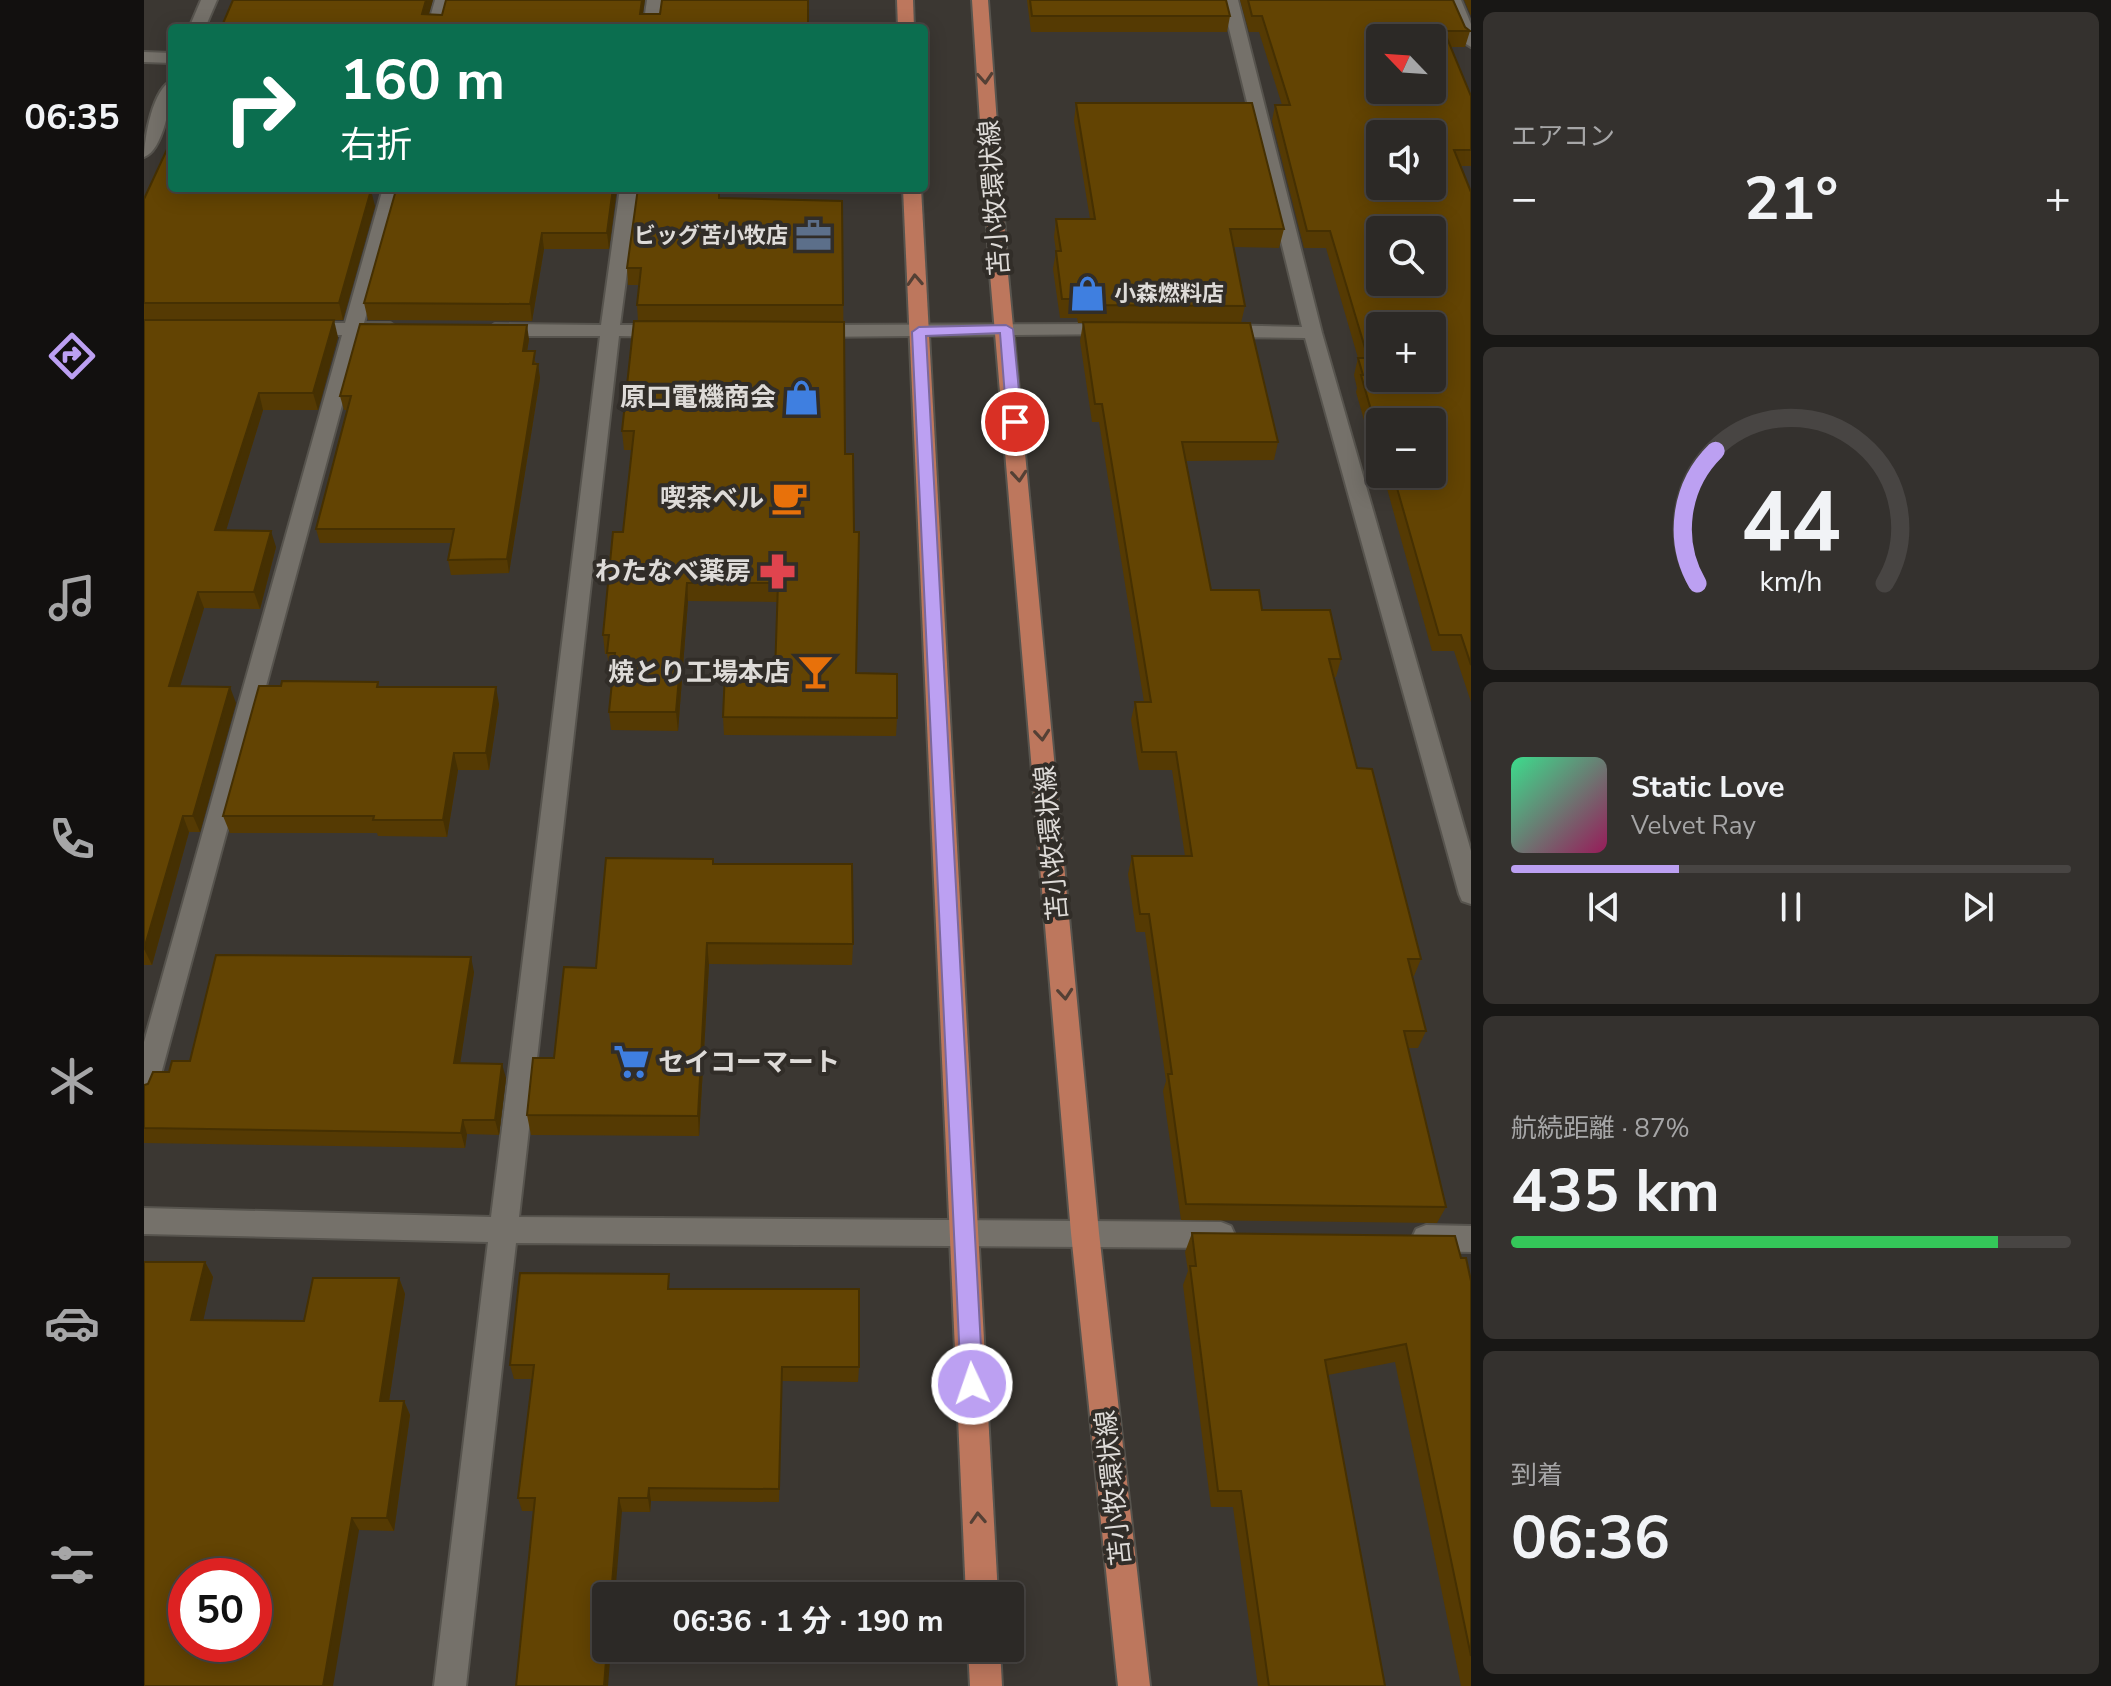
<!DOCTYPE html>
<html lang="ja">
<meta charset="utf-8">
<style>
:root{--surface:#2c2926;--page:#34312e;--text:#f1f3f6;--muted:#a6a6a7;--line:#484543;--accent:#bca0f2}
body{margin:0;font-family:"Nunito Sans","Noto Sans JP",sans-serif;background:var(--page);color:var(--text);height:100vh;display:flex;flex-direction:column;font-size:30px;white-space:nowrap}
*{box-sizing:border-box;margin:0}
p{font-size:26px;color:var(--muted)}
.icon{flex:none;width:44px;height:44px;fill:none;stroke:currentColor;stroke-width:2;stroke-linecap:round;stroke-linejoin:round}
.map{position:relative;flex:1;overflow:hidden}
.side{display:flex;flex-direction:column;gap:12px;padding:12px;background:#181715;width:640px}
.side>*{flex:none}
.banner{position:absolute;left:24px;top:24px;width:760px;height:168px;border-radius:8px;box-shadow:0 4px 20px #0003,0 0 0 2px var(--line);background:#0b6e4f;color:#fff;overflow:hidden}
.needle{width:52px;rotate:295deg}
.fabs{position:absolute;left:1222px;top:24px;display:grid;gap:16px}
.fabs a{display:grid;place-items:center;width:80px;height:80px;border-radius:8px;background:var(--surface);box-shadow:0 4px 20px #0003,0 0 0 2px var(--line);font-size:40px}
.speed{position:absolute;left:24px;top:1558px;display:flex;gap:16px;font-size:40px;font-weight:700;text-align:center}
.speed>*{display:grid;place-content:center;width:104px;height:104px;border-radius:50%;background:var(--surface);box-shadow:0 4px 20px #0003,0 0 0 2px var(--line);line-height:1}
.speed .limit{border:12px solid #d22;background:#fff;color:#111}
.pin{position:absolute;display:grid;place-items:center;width:68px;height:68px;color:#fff;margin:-34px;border:4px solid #fff;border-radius:50%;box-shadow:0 2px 8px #0007}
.me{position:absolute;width:88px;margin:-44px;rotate:357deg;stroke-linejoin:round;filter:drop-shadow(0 0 6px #0008)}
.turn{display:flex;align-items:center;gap:28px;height:168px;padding:0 40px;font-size:36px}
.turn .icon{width:104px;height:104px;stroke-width:2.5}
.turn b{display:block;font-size:56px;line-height:68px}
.big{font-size:60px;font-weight:700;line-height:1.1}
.side .widget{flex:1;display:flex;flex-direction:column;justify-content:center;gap:12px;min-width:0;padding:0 28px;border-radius:12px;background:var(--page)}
.side .dial{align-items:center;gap:0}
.dial svg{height:208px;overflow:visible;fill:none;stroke:var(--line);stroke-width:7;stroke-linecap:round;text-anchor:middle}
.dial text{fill:var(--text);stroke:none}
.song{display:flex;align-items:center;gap:24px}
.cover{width:96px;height:96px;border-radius:12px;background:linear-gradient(135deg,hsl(150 70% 55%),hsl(330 70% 35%))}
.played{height:8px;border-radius:4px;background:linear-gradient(90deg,var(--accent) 30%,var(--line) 30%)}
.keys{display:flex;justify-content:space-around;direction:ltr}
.heat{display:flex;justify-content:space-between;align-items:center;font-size:44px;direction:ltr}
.charge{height:12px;border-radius:6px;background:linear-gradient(90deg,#34c759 87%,var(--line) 0)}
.trip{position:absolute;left:448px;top:1582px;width:432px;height:80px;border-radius:8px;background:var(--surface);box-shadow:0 4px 20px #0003,0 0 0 2px var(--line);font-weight:700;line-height:80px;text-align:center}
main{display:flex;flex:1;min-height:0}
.tab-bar{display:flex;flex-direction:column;width:144px;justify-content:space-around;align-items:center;background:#12100f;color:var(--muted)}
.tab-bar .icon{width:56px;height:56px}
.tab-bar .selected{color:var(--accent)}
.tab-bar b{font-size:36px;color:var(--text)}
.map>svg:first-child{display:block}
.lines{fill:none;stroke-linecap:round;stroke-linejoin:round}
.minor-casing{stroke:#57544e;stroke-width:4}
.major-casing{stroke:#57544e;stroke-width:4}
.minor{fill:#75716a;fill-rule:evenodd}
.major{fill:#bd775d;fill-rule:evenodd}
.wall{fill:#553a03}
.shaded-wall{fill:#453002}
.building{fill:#634403;stroke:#453002;stroke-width:2;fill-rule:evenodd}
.oneway{stroke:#544035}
.route{fill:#bca0f2;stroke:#7a689d;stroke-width:2}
.labels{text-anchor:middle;stroke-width:8;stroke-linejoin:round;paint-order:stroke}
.far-poi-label{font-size:22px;font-weight:bold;fill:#dedbd8;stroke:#312d28;text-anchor:end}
.street-label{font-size:26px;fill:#dedbd8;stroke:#312d28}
.poi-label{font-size:26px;font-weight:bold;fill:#dedbd8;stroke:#312d28;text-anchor:end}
</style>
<main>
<nav class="tab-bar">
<b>06:35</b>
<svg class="icon selected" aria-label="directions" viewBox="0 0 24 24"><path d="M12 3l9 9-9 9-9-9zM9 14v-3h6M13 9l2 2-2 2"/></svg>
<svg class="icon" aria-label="music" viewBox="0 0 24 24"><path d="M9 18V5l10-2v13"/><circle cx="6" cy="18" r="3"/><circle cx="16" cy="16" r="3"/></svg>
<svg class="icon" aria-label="phone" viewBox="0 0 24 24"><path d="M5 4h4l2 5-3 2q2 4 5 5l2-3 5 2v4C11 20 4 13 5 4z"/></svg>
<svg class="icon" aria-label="climate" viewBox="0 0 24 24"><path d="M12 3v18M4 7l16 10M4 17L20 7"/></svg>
<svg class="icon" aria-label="car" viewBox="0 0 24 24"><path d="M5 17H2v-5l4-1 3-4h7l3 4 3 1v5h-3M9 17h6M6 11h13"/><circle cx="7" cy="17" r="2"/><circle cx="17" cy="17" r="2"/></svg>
<svg class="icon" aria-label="filters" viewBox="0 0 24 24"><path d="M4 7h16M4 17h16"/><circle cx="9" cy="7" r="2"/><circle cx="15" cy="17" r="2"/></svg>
</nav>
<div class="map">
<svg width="1327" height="1686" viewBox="0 0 1327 1686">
<rect width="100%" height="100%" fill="#3b3732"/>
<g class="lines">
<defs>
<g id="minor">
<path d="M57 0H73L61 28H45Z"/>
<path d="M291 0H307L299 28H283Z"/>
<path d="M503 0H519L515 28H499Z"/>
<path d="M1078 0H1094L1178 333 1327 851V904L1318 901 1315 894 1161 338 1075 337 1066 331 1075 325 1158 327Z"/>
<path d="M1301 0H1317L1327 24V47L1319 42Z"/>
<path d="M0 52 28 53V63L0 62Z"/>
<path d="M28 81C28 99 19 151 0 157 0 139 9 87 28 81Z"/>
<path d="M239 188H257L220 323H246L255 329 246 335H217L13 1089 9 1097 0 1100V1042L198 335H159L150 329 159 323H201Z"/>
<path d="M476 188H494L476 325H522L531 331 522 337 475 336 375 1217 1077 1222 1087 1226 1091 1235 1087 1244 1077 1248 372 1243 322 1686H290L344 1242 0 1234V1208L347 1217 456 336H351L342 330 351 324 457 325Z"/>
<path d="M970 324 979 330 977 334 667 337 658 331 667 325Z"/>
<path d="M1282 1225 1327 1226V1252L1282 1251 1272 1247 1268 1238 1272 1229Z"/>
</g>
<g id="major">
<path d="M753 0H769L770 28H754Z"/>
<path d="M828 0H844L864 274 955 1233 1006 1686H974L927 1233 846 274Z"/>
<path d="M759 188H777L854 1596H822Z"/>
<path d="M824 1648H856L858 1686H826Z"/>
</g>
</defs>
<use href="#minor" class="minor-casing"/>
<use href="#major" class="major-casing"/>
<use href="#minor" class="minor"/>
<use href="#major" class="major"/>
</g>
<g class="wall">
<path d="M883 0H1082L1086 16 1083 32H887Z"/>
<path d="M1096 0H1309L1321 27 1326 31 1321 47H1307L1327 96V166H1317L1327 192V702L1310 651H1288L1239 474H1288L1236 422V463L1232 448H1228L1212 392 1213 388 1210 375 1214 358 1182 248H1160L1128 121 1131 105H1138L1115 32H1105Z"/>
<path d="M1320 0H1327V16Z"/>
<path d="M932 103 1140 229 1135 248 1090 247 1101 306 1097 323 1134 442 1130 460 1042 461 1067 590 1118 610 1197 659 1192 677H1190L1213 768 1277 959 1270 976H1268L1282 1031 1274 1048H1264L1302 1207 1293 1223 1037 1220 1019 1091 1022 1081 1001 932H992L984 874 988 856H1041L1028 770H995L987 720 991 702H1000L955 422H948L936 341 939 323H934L933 318H916L909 269 912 251 910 237 912 219H946L930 121Z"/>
<path d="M473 188 465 249H400L388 321 224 320 220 303 271 190Z"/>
<path d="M179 190 231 206 199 320H0V199Z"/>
<path d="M576 198 698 201 701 454 710 532 712 673 753 718 752 736 580 735 579 717 631 673 634 602 544 601 534 731 467 730 465 712 469 671H466L463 654H461L459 635 479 532 488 450H480L478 431 494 321 493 305 495 285H484L483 268Z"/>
<path d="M0 320 194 337 174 410H119L82 530 132 547 116 609 60 608 36 686 92 703 56 832H45L8 965H0Z"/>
<path d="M385 339 383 351 393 364 396 378 365 573 307 575 304 560 307 543H176L172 529 204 410H200L196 396Z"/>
<path d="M234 682 235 687 355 704 345 770H314L303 837 234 836 233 833H86L79 816 137 686Z"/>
<path d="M569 864 709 944 708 965 565 964 555 1136 387 1135 383 1115 452 968Z"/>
<path d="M330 972 316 1063 362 1078 355 1135 323 1134 321 1148 0 1143V1085L25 1072 46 1061Z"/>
<path d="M1048 1233 1317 1258 1327 1281V1686H1317L1251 1362 1184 1375 1241 1686H1114L1089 1507H1067L1039 1285 1044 1271 1041 1252Z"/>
<path d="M61 1262 69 1277 59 1320 160 1321 255 1278 261 1294 245 1401H260L266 1415 250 1531 215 1530 0 1686Z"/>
<path d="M527 1289 715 1367 714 1382 638 1381 635 1502 507 1501 506 1512 378 1511 374 1498 388 1379H370L366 1365Z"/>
</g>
<g class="shaded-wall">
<path d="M282 0H289L281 28 278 14Z"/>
<path d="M498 0H501L497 28 496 14Z"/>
<path d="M469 188H473L465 249 463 233Z"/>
<path d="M227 190 231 206 199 320 195 303Z"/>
<path d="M398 233 400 249 388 321 386 304Z"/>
<path d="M190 320 194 337 174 410 169 393Z"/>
<path d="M383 325 385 339 381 365 379 351Z"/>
<path d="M394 364 396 378 365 573 363 559Z"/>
<path d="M115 393 119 410 77 547 71 530Z"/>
<path d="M127 531 132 547 116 609 110 592Z"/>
<path d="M543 583 544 601 534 731 532 712Z"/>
<path d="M54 592 60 608 31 703 25 686Z"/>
<path d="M86 687 92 703 56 832 49 816Z"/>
<path d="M352 687 355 704 345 770 342 753Z"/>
<path d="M310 753 314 770 303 837 299 820Z"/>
<path d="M39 816 45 832 8 965 0 949Z"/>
<path d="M563 943 565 964 555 1136 554 1116Z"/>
<path d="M327 957 330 972 314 1078 310 1063Z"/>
<path d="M358 1064 362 1078 355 1135 351 1120Z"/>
<path d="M319 1120 323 1134 321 1148 317 1133Z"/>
<path d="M61 1262 69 1277 56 1335 47 1320Z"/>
<path d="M255 1278 261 1294 243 1415 236 1401Z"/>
<path d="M260 1401 266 1415 250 1531 243 1518Z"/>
<path d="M505 1488 507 1501 506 1512 504 1498Z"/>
<path d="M475 1498 478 1511 471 1596H467Z"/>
<path d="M208 1518 215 1530 189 1686H179Z"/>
<path d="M463 1648H467L464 1686H460Z"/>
</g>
<g class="building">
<path d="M89 0H282L278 14 298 15 302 0H498L496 14H516L518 0H664V28H77Z"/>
<path d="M886 0H1082L1086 16H888Z"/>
<path d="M1104 0H1309L1321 27 1326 31H1300L1327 96V150H1310L1327 192V665L1317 635H1295L1249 474H1288V422H1236V431H1233L1217 375H1219L1214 358H1224L1186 231H1163L1131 105H1146L1118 16H1108ZM1236 38H1288V90H1236ZM1236 134H1288V186H1236ZM1236 230H1288V282H1236ZM1236 326H1288V378H1236Z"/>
<path d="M932 103H1108L1140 229H1086L1101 306 936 305 935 299H918L912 251H917L912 219H951Z"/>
<path d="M25 145H28V188H170V190H227L195 303H0V199Z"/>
<path d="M272 188H469L463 233H398L386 304 220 303 252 190H271Z"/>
<path d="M494 188H575V198L698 201 699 305H493L497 268H483Z"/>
<path d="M0 320H190L169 393H115L71 530 127 531 110 592H54L25 686 86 687 49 816H39L0 949Z"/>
<path d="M490 321 700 322 701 454H709L710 532H715L712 673 753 674V718L579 717 581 672 631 673 634 583H543L532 712H465L471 653H463L465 635H459L469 532H479L490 431H478Z"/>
<path d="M939 322 1106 323 1134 442H1038L1067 590H1115L1118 610H1186L1197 659H1185L1213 768 1228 769 1277 959H1264L1282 1031H1260L1302 1207 1042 1204 1024 1074H1028L1005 914H996L988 856H1048L1032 752H998L991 702H1007L958 404H951Z"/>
<path d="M216 324 383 325 379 351H391L389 364H394L363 559 304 560 310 529H172L207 396H196Z"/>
<path d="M138 681 234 682 233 687H352L342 753H310L299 820H229L230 816H79L115 686H137Z"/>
<path d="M462 858 569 859V864H708L709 944 563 943 554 1116 383 1115 389 1058H410L420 967 452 968Z"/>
<path d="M72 955 327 957 310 1063 358 1064 351 1120H319L317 1133 0 1128V1085L4 1084 9 1072H25L28 1061H46Z"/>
<path d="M1048 1233 1311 1236 1317 1258H1322L1327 1281V1656L1262 1344 1181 1360 1241 1686H1125L1097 1491H1074L1046 1266H1052Z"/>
<path d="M0 1262H61L47 1320 160 1321 169 1278H255L236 1401H260L243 1518H208L179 1686H0ZM42 1576H110V1644H42Z"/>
<path d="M376 1273 525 1274 524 1289H715V1367H638L635 1489 505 1488 504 1498H475L467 1596H462V1648H463L460 1686H372L391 1498H374L390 1365H366Z"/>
</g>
<defs><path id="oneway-chevron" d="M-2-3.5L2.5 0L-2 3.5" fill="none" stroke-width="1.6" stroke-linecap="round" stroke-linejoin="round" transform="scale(2)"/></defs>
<g class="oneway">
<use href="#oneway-chevron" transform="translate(841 78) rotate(86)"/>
<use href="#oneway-chevron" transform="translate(771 280) rotate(-93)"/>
<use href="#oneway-chevron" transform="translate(875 476) rotate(85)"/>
<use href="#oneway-chevron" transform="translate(898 735) rotate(85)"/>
<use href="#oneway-chevron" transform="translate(921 994) rotate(85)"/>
<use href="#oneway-chevron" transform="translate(834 1518) rotate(-93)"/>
</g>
<path class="route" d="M862 325 869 329 878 422 871 427 863 422 856 333 782 336 839 1384 836 1391 828 1394 820 1391 817 1384 768 332 775 327Z"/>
<defs>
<symbol id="office-bare" viewBox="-9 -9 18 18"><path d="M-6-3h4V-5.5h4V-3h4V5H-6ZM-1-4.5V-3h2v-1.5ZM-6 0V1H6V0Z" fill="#5c6f8a" stroke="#312d28" stroke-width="2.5" paint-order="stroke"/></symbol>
<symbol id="shop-bare" viewBox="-9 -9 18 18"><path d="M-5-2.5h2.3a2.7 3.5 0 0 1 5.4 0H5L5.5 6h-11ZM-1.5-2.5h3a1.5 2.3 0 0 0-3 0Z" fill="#3f7fe0" stroke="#312d28" stroke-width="2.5" paint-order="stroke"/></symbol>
<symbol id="cafe-bare" viewBox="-9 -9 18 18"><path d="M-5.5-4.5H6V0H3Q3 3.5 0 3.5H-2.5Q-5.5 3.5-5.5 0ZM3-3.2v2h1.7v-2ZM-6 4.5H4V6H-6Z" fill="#e8710a" stroke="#312d28" stroke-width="2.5" paint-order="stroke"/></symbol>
<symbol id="pharmacy-bare" viewBox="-9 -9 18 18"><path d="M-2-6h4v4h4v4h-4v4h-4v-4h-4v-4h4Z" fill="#e0444e" stroke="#312d28" stroke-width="2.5" paint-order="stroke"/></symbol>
<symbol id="bar-bare" viewBox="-9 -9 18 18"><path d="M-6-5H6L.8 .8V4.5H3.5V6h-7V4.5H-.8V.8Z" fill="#e8710a" stroke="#312d28" stroke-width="2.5" paint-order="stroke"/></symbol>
<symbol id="supermarket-bare" viewBox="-9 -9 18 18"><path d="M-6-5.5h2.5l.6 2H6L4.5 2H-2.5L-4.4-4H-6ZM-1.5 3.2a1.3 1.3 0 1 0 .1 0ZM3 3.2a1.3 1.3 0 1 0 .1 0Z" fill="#3f7fe0" stroke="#312d28" stroke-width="2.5" paint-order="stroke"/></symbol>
</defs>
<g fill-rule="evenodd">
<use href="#office-bare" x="644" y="210" width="51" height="51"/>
<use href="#shop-bare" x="918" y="268" width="51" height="51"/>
<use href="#shop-bare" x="632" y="372" width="51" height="51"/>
<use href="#cafe-bare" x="620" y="472" width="51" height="51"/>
<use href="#pharmacy-bare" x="608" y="546" width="51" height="51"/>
<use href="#bar-bare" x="646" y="646" width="51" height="51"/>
<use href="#supermarket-bare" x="462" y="1036" width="51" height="51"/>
</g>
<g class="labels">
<g class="far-poi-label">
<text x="644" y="243">ビッグ苫小牧店</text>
<text x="970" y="301" text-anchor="start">小森燃料店</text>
</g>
<g class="street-label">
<text transform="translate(850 198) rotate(-94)" y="9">苫小牧環状線</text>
<text transform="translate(907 843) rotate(-95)" y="9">苫小牧環状線</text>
<text transform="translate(969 1488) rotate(-96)" y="9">苫小牧環状線</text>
</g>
<g class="poi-label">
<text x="632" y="406">原口電機商会</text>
<text x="620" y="507">喫茶ベル</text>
<text x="607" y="580">わたなべ薬房</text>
<text x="646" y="681">焼とり工場本店</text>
<text x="514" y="1071" text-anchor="start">セイコーマート</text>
</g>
</g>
</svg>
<div class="fabs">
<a><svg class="needle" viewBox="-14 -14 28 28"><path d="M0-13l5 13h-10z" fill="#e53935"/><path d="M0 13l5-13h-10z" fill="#a6a6a7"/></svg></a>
<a><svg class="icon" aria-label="sound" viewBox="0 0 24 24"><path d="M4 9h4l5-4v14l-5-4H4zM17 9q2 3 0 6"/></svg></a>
<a><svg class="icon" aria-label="search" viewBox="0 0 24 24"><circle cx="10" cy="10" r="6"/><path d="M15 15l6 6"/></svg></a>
<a>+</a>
<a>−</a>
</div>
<div class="speed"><div class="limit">50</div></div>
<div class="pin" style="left:871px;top:422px;background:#d93025"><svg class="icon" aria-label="arrive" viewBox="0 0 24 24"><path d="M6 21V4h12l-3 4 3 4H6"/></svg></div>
<svg class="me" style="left:828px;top:1384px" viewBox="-20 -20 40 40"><circle r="17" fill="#bca0f2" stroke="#fff" stroke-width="3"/><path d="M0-11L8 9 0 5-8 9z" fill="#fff"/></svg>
<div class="trip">06:36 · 1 分 · 190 m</div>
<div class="banner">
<div class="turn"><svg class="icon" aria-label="right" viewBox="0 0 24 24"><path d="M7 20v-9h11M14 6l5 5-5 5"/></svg><div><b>160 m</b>右折</div></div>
</div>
</div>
<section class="side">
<div class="widget"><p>エアコン</p>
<div class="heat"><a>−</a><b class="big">21°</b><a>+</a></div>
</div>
<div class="widget dial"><svg viewBox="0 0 100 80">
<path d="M14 69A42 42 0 1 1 86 69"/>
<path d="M14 69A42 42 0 0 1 21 18" stroke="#bca0f2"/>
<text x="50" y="56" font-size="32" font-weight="700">44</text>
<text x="50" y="72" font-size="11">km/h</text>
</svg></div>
<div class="widget">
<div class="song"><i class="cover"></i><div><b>Static Love</b><p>Velvet Ray</p></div></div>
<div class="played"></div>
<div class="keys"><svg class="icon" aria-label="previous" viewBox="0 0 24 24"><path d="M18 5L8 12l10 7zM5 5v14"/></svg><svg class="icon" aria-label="pause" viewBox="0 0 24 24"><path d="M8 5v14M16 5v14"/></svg><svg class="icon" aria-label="next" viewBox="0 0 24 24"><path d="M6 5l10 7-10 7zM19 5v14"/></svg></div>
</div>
<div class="widget"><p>航続距離 · 87%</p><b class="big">435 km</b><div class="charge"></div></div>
<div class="widget"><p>到着</p><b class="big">06:36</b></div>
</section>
</main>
